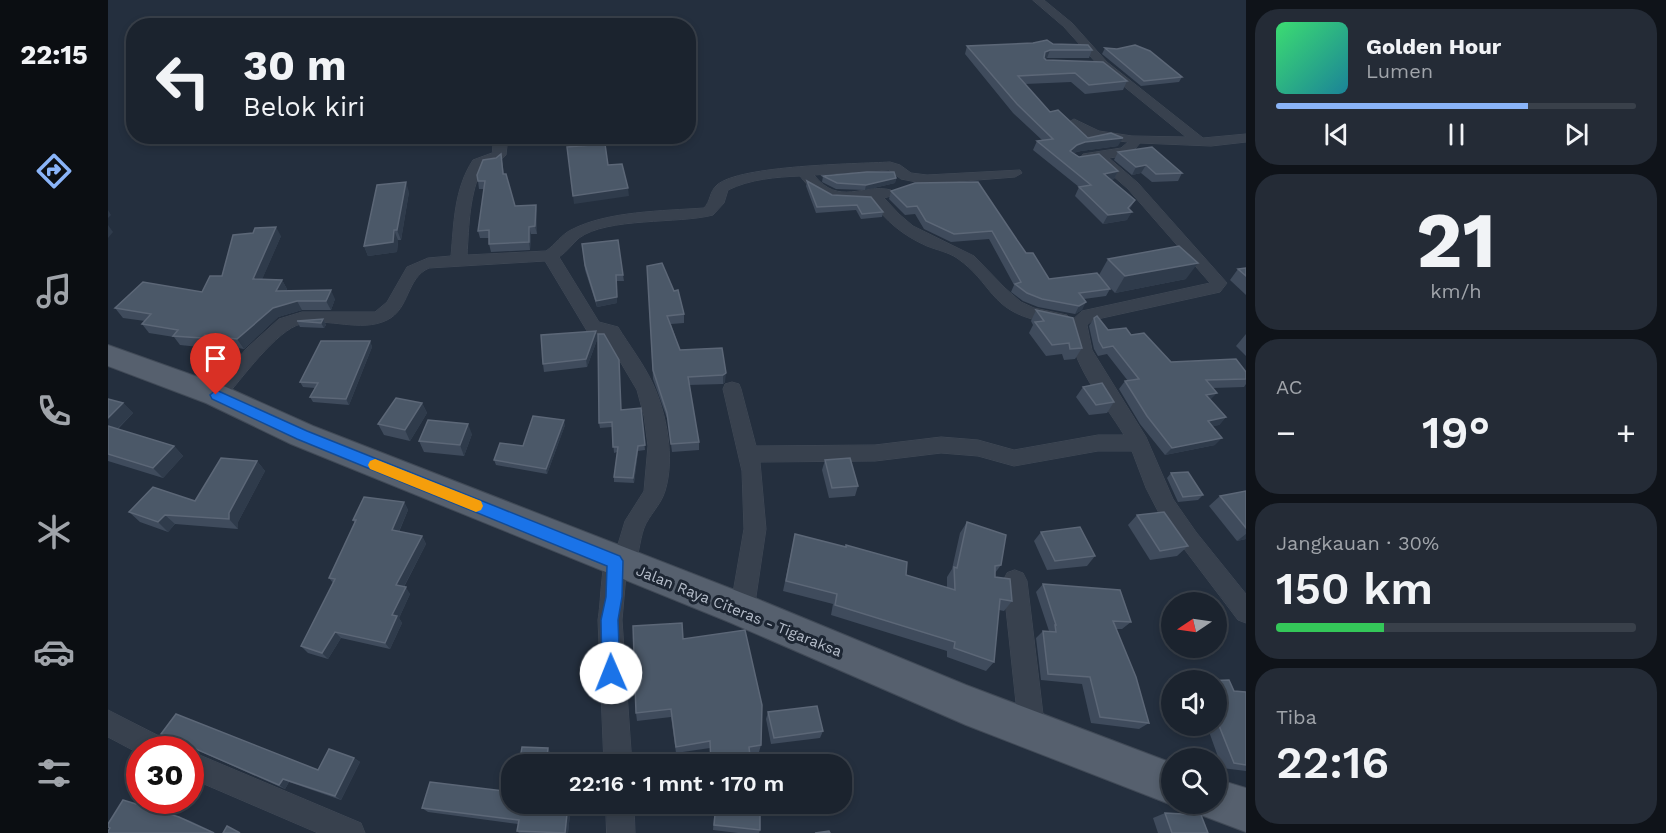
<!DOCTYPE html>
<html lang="id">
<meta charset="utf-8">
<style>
:root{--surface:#1b232e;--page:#242b36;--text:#f1f3f6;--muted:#a0a4aa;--line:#39404a;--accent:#8ab4f8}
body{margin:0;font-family:"Work Sans",sans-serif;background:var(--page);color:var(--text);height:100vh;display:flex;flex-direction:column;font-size:22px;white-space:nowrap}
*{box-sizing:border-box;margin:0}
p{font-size:20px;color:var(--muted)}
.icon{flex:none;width:33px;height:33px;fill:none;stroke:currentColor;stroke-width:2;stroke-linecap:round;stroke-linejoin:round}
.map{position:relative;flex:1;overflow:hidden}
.side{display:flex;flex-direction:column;gap:9px;padding:9px;background:#0f1319;width:420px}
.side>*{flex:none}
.banner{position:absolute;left:18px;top:18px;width:570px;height:126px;border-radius:24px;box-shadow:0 3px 9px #0003,0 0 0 2px var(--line);background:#1b232e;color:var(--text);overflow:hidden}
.needle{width:39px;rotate:257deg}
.tools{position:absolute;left:1053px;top:592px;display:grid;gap:12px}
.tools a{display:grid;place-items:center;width:66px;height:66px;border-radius:50%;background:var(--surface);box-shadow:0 3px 9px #0003,0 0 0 2px var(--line);font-size:30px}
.speed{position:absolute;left:18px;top:736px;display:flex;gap:12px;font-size:30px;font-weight:700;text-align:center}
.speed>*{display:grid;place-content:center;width:78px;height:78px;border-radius:50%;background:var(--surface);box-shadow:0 3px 9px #0003,0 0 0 2px var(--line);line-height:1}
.speed .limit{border:9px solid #d22;background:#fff;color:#111}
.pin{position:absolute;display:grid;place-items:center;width:51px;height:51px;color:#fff;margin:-62px -26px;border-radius:50% 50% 50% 0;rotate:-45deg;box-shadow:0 0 6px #0007}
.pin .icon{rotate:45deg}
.me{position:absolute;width:66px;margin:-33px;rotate:359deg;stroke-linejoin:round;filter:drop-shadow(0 0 4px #0008)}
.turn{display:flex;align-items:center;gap:21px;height:126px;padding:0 18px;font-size:27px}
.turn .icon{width:78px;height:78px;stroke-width:2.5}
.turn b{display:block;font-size:42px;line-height:51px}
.big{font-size:45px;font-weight:600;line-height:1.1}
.side .tile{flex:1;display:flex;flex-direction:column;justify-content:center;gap:9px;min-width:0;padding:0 21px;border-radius:24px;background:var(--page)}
.side .dial{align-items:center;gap:0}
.dial b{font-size:78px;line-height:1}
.song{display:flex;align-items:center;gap:18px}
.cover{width:72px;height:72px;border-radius:9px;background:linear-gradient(135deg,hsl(140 70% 55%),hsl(190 70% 35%))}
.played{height:6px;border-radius:3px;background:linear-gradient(90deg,var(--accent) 70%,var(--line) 70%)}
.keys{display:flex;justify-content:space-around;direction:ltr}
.heat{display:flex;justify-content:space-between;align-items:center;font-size:33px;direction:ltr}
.charge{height:9px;border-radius:4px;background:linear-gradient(90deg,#34c759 30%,var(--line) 0)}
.trip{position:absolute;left:393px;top:754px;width:351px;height:60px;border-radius:24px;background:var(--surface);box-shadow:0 3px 9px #0003,0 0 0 2px var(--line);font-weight:600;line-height:60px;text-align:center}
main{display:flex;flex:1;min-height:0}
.tabs{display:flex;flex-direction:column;width:108px;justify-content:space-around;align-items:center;background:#0b0e12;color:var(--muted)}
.tabs .icon{width:42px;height:42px}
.tabs .selected{color:var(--accent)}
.tabs b{font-size:27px;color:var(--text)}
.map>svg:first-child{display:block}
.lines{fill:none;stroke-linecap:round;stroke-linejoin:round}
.street-casing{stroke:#414a57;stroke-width:1}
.primary-casing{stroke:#414a57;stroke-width:2}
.street{fill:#38414e;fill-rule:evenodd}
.primary{fill:#56606e;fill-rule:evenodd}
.wall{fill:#3f4b5c}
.shaded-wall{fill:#2f3b4b}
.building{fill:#4b5868;stroke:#5c6777;stroke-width:1.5}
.route{fill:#1a73e8;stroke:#114b97;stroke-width:1.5}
.slow{fill:#f59e0b}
.labels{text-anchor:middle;stroke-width:6;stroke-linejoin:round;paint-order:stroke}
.street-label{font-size:15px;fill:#b4bcc9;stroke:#1d2633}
</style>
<main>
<nav class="tabs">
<b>22:15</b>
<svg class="icon selected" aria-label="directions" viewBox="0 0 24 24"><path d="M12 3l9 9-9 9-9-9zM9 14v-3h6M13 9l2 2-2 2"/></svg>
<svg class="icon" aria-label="music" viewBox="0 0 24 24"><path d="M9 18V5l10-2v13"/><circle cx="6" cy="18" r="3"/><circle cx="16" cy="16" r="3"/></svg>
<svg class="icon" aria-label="phone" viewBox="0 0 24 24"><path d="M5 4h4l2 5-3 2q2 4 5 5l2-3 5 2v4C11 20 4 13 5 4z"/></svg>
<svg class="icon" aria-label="climate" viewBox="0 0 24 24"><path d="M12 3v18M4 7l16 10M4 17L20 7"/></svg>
<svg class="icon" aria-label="car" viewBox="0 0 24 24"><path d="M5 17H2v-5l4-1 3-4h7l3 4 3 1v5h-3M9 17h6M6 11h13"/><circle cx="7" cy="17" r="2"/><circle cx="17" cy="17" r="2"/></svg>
<svg class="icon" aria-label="filters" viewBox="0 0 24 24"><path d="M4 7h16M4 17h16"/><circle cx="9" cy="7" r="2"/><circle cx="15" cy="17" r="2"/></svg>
</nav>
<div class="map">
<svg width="1138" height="833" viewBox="0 0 1138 833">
<rect width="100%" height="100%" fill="#242f3e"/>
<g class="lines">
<defs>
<g id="street">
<path d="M925 0H936L964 23 999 62 1095 138 1138 134V142L1103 146 1032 143 1022 155 1001 158 1030 183 1119 283 1112 292 985 320 979 325 984 350 1038 437 1065 499 1088 532 1138 594V623L1130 620 1055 521 1038 488 1024 451H990L906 466 870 456 833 453 767 461 652 462 658 529 646 610 642 618 634 621 626 618 622 610 636 529 634 471 615 389 617 384 624 382 631 384 633 389 648 446 767 445 833 437 870 440 906 450 990 435H1016C996 402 962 364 961 323L974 311 1102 283 1020 189 987 160 980 161 973 157 975 154 1013 148 1020 142 983 138 959 123 966 119 991 131 1024 136 1078 137 991 66 956 27Z"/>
<path d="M429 21 433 22 434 26H424L425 22Z"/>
<path d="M386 136H400L398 155 389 163 375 166C361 194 361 225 359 255L438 251C447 245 454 234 463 230 499 211 555 211 596 208 603 201 601 192 609 185 632 165 748 164 782 162L792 165 803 173 819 175 912 170 914 173 907 177 819 184 793 179 781 170 706 175C731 207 755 183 783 190L785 193 783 196 776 198 791 214 805 226 866 256 897 288 913 302 926 308 959 315 962 319 959 323C950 326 941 323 932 321 881 310 885 283 849 258 840 252 829 250 819 246 796 236 777 221 763 200 733 203 711 202 692 176 668 177 642 179 620 190L616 203 605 215C571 224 499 217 471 238 464 244 459 252 451 257L491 322 510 327C521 345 535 363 544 382 559 413 567 459 557 491 553 505 541 515 536 528 531 542 531 558 524 572L518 575 514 620 524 765H496L490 620C493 602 493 568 499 554L508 551 517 521 536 491 540 446 536 416 529 390 497 336 479 331 437 261 321 268C298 278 302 309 279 320 252 333 221 317 193 324 169 329 132 381 115 400L108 402 101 400 98 395 139 348 171 319 194 312H267L279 302 299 267 320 258 343 256C346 223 346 189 365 160L384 153Z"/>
<path d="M907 570 915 573 919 581 937 731 933 740 924 744 915 740 911 731 895 581 899 573Z"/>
<path d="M0 710 61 741 65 750H32V754L0 737Z"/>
<path d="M82 751 253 823 257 833H210L82 778Z"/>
<path d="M498 804H526L527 833H499Z"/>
</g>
<g id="primary">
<path d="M0 345 118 387 205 426 647 598 858 685 1064 763V804H1067L1064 805 858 725 621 622 183 444 98 403 0 366Z"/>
<path d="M1108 779 1138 788V832L1093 815 1088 804H1108Z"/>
</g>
</defs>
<use href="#street" class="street-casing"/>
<use href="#primary" class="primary-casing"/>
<use href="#street" class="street"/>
<use href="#primary" class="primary"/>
</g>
<g class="wall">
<path d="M945 44 984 50 981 58H939L937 59 938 60 1019 81 1015 90 977 94 963 82 917 84 942 112 980 138 1010 146 973 151 965 153 971 157 1010 171 1006 179 1003 180 1022 209 1019 220 995 224 967 196 971 187 925 150 929 141 934 140 905 113 857 54 859 46Z"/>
<path d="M997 48 1074 77 1071 82 1033 86 994 54Z"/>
<path d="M1010 152 1074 173 1070 181 1044 182 1033 173 1024 175 1006 160Z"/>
<path d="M394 161 396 174 407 206 428 205 429 213V234H423L422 250 383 252 381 244V238H372L370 231 376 189H371L370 181Z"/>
<path d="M715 176 788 178 787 183 757 190 728 189 714 182Z"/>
<path d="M699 181 724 195 775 212 774 217 753 219 748 210 708 213 698 186Z"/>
<path d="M783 191 907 237 918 253 941 279 991 275 1000 259 1078 279 1007 293 992 277 1002 289 998 296 976 299 974 310 967 314 930 307 915 301 903 292 906 285 881 239 843 242 816 229 807 214 797 215 781 199Z"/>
<path d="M301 192 293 240H290L289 252 260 256 256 246Z"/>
<path d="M145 233 173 236 154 279 174 280 179 289 178 291 227 299 223 310H194L170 317 136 349 103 344 101 348 72 345 66 337 41 333 34 324 37 321 15 318 7 308 94 292 114 276Z"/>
<path d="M474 244 515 275 516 281H508L509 303 489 307 477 270Z"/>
<path d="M539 266 576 314V323L563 324 572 350 614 348 617 382 615 384 581 385 591 442V450L564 452 560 421 545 379Z"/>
<path d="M1138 268V295L1122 280 1130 269Z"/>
<path d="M928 310 974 348 967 359 956 360 954 354 938 356 921 333 925 325 923 321Z"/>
<path d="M986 318 1000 330 1023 335 1063 362 1138 372V384L1136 387 1105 388 1102 400 1118 417 1111 425 1104 426 1107 445 1057 455 1032 424 1011 389 1017 381H1020L999 354 990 356 986 349 981 326Z"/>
<path d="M215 319 218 325 216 328 192 327 189 321Z"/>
<path d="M488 331 489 340 479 367 436 372 435 364Z"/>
<path d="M1138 334V356L1128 346Z"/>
<path d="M262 341 264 347 241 405 205 402 202 397 207 388 195 387 192 382Z"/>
<path d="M975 387 1006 402 999 413 981 415 968 397Z"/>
<path d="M0 399 15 403 25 413 10 429 66 446 75 456 55 478 0 461Z"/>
<path d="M314 403 319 413 302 441 276 435 270 424Z"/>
<path d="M533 408 537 450 530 451 526 483 506 482V477L509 452 506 453 504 427 492 428 491 423 514 410Z"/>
<path d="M457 425 439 474 388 465 386 460Z"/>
<path d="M364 434 356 456 316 452 311 441Z"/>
<path d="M717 460 750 486 747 496 721 498 714 470Z"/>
<path d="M149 461 157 471 130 522V529L67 524 60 532 32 522 21 512 87 501Z"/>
<path d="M1063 473 1095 495 1090 500 1070 502 1059 478Z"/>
<path d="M1138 491V539L1129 541 1101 506 1112 496Z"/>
<path d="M296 502 300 510 291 532 314 536 318 544 296 587 302 594 291 618 294 623 282 649 233 638 220 659 200 653 193 646 225 583 221 578 247 524 245 520Z"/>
<path d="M1029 515 1080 546 1069 556 1042 560 1020 525Z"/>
<path d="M859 522 893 565 887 573V577L904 601 896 611 891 610 886 662 878 671 839 657V651L723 615 725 604 675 591 687 534 737 547 798 575 839 588V577L844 569 852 533Z"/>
<path d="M933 532 987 556 979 566 939 570 926 541Z"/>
<path d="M935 584 1023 622 1014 629H1008L1041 723 1031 729 983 723 974 684 933 680 928 638 935 631H941L928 592Z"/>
<path d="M575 639 653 745 651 752 642 754 643 765H602V748L568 753 563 717 529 721 528 713Z"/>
<path d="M1121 680 1126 691 1138 692V771L1114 768 1099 726H1108V681H1094Z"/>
<path d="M660 712 715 731 712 738 663 744 658 719Z"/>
<path d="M53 734 210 770 246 758 252 762 233 800 181 782 177 789Z"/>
<path d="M463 804 460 833H411L409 831 410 824 320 812 314 808Z"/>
<path d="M607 804H648L652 830 651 833H630L605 830Z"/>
<path d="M1057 813 1100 833H1050L1045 818Z"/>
</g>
<g class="shaded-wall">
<path d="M942 50 939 58 934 60 937 52Z"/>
<path d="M1015 138 1010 146 973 151 965 153 962 151 969 145 977 142Z"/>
<path d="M1038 165 1033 173 1024 175 1028 167Z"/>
<path d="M1010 171 1006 179 991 183 996 174Z"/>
<path d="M788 178 787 183 757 190 758 185Z"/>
<path d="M298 182 301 192 293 240 289 230Z"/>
<path d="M520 188 521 196 466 204 465 196Z"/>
<path d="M1027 200 1022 209 1024 212 1019 220 995 224 1000 215 1020 208Z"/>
<path d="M428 205 429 213V234L427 226Z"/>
<path d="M0 210 3 215 0 218Z"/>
<path d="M0 225 5 232 0 238Z"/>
<path d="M168 227 173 236 150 289 145 279Z"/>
<path d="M421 227 423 234 422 250 421 242Z"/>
<path d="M286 230 290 240 289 252 260 256 256 246Z"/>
<path d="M1090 263 1078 279 1007 293 1017 276Z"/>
<path d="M508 275 509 303 489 307 488 301Z"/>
<path d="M174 280 179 289 173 301 168 291Z"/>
<path d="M223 290 227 299 223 310 218 301Z"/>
<path d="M189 301 194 310 170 317 136 349 129 339 165 308Z"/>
<path d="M978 302 974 310 967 314 971 306Z"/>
<path d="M215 319 218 325 216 328 213 323Z"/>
<path d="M488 331 489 340 479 367 478 359Z"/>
<path d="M97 335 103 344 101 348 94 338Z"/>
<path d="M262 341 264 347 241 405 238 399Z"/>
<path d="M618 373 617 382 615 384V375Z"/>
<path d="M1109 393 1102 400 1098 395Z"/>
<path d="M15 403 25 413 4 434 0 430V418Z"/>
<path d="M314 403 319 413 302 441 297 430Z"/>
<path d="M1118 417 1111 425 1093 429 1100 421Z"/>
<path d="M456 420 457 425 439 474 438 469Z"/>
<path d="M360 424 364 434 356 456 352 445Z"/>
<path d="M1114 438 1107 445 1057 455 1064 448Z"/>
<path d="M66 446 75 456 55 478 45 468Z"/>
<path d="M530 446V451L526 483 525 478Z"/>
<path d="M149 461 157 471 130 522V529L121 519V513Z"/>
<path d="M296 502 300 510 288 538 284 530Z"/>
<path d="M57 515 67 524 60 532 50 522Z"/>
<path d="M1138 534V539L1129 541Z"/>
<path d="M314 536 318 544 293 592 288 585Z"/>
<path d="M298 587 302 594 291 618 294 623 282 649 277 643 284 615Z"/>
<path d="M227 632 233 638 220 659 214 653Z"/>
<path d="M440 748 443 754 441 765H438Z"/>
<path d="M246 758 252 762 233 800 227 796Z"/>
<path d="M175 779 181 782 177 789 171 785Z"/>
<path d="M460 804H463L460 833H457Z"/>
<path d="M71 817 81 820 108 833H106Z"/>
</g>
<g class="building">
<path d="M939 40 945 44 980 45 984 50H942L937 52 936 58 938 60 995 62 1019 81 981 85 967 73 910 76 942 112 950 110 980 138 1003 133 1015 138 977 142 969 145 962 151 971 157 991 154 1010 171 996 174 1027 200 1020 208 1024 212 1000 215 971 187 983 185 929 141 945 139 909 104 859 46 925 43Z"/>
<path d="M1027 45 1042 51 1074 77 1036 81 997 48 1009 49Z"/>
<path d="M497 144 500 165 514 164 520 188 465 196 459 147Z"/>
<path d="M1044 147 1074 173 1048 174 1038 165 1028 167 1010 152Z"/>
<path d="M393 154 395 174H398L407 206 428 205 427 226 421 227V242L381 244V230L370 231 377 181H370L369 175 375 160 388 158Z"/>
<path d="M759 172H786L788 178 758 185 729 183 715 176Z"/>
<path d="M699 181 724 195 763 197 775 212 754 214 749 205 709 207Z"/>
<path d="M298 182 289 230H286L285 242 256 246 269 185Z"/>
<path d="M870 182 907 237 918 253H925L941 279 989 273 1002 289 971 293 978 302 971 306 934 299 919 293 907 284 913 282 884 231 846 234 818 221 809 206 799 207 783 191 807 183Z"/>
<path d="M168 227 145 279 174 280 168 291 223 290 218 301H189L165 308 129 339 97 335 94 338 65 336 70 330 34 324 43 314 7 308 35 282 94 292 102 276H114L125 235 145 233 147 228Z"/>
<path d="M510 240 515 275H508L509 297 488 301 477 265 474 244Z"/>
<path d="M1071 246 1090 263 1017 276 1000 259Z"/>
<path d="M554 263 566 291 570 290 576 314 559 316 572 350 614 348 618 373 615 375 580 377 591 442 563 444 559 413 545 370 539 266Z"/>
<path d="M1138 268V276L1130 269Z"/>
<path d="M928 310 965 318 974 348 962 349 961 343 944 345 927 322 936 321Z"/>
<path d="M989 316 1000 330 1018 328 1023 335 1036 333 1063 362 1128 359 1138 372V379L1098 380 1109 393 1098 395 1118 417 1100 421 1114 438 1064 448 1039 416 1017 381 1031 379 1005 346 995 348 991 341 986 318Z"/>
<path d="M215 319 213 323 189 321Z"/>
<path d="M488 331 478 359 435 364 433 335Z"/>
<path d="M490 334H496L511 360 513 410 533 408 537 445 530 446 525 478 506 477 510 447H505L504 422 491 423Z"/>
<path d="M213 341H262L238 399 202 397 210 383 192 382Z"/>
<path d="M994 383 1006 402 988 405 975 387Z"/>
<path d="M288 398 314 403 297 430 270 424Z"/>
<path d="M0 399 15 403 0 418Z"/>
<path d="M425 416 456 420 438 469 386 460 392 443 415 446Z"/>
<path d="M320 420 360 424 352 445 311 441Z"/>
<path d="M0 426 66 446 45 468 0 454Z"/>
<path d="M113 458 149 461 121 513V519L57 515 50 522 21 512 45 487 87 501Z"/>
<path d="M742 458 750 486 724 488 717 460Z"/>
<path d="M1080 472 1095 495 1075 497 1063 473Z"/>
<path d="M1138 491V528L1112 496Z"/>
<path d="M256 497 296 502 284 530 314 536 288 585 298 587 284 615 289 616 277 643 227 632 214 653 193 646 227 579 221 578 248 520H245Z"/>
<path d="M1056 512 1080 546 1052 551 1029 515Z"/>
<path d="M859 522 898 535 893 565 887 566V577L902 579 904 601 892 599 886 662 846 648 847 642 727 605 729 594 678 581 687 534 738 547V545L799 562 798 575 847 590 846 567 849 568Z"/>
<path d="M972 527 987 556 947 561 933 532Z"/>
<path d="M935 584 1012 590 1023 622 1005 621 1028 677 1041 723 992 717 982 677 940 674 935 631 948 632 947 625H948Z"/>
<path d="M574 623 575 639 637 630 654 705 653 745 641 747 643 765H603L602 741 568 747 563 709 528 713 525 626Z"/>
<path d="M1121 680 1126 691 1138 692V765L1126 763 1108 718V681H1095Z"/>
<path d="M709 706 715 731 666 738 660 712Z"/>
<path d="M68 714 210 770 221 749 246 758 227 796 175 779 171 785 53 734Z"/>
<path d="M414 747 440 748 438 765H411Z"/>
<path d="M322 782 404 792V804H460L457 833 409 831 411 820 314 808Z"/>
<path d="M15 800 71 817 106 833H0V831L2 828 0 827V824Z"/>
<path d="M608 804 652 805V830L606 825Z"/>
<path d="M1057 813 1093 815 1100 833H1064Z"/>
<path d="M119 826 132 833H115Z"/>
<path d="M721 831 722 833H707Z"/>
</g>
<path class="route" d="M108 390 199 431 512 556 515 561 514 597 510 620 512 673 509 679 503 682 497 679 494 673 493 620 498 597 499 566 189 439 104 399 102 395Z"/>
<path class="slow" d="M267 459 373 501 375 506 373 510 368 512 262 469 260 465 262 461Z"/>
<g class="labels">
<g class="street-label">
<text transform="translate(631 611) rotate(22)" y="5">Jalan Raya Citeras - Tigaraksa</text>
</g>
</g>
</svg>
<div class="tools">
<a><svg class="needle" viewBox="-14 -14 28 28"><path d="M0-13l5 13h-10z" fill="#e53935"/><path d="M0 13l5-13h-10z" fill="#a0a4aa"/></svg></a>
<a><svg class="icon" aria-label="sound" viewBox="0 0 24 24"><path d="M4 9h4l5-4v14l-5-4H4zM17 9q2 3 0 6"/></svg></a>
<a><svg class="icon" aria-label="search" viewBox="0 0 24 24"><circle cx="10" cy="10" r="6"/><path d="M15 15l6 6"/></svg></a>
</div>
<div class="speed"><div class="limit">30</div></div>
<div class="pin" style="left:108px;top:395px;background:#d93025"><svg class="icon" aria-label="arrive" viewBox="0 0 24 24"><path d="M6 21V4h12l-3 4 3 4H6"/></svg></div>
<svg class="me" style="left:503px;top:673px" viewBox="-20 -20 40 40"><circle r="19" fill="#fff"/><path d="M0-13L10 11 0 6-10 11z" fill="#1a73e8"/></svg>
<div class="trip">22:16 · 1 mnt · 170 m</div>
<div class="banner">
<div class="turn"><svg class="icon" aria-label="left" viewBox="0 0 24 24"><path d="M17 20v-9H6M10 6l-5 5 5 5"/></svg><div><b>30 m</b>Belok kiri</div></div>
</div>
</div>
<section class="side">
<div class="tile">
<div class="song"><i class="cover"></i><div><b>Golden Hour</b><p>Lumen</p></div></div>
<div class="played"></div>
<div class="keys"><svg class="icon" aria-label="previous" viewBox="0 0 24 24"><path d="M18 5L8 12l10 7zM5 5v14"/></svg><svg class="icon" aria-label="pause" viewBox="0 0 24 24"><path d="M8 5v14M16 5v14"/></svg><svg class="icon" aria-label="next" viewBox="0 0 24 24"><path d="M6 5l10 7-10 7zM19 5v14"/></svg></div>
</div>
<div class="tile dial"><b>21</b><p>km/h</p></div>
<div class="tile"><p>AC</p>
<div class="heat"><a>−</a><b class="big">19°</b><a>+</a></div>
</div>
<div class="tile"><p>Jangkauan · 30%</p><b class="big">150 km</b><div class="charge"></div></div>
<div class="tile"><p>Tiba</p><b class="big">22:16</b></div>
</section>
</main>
